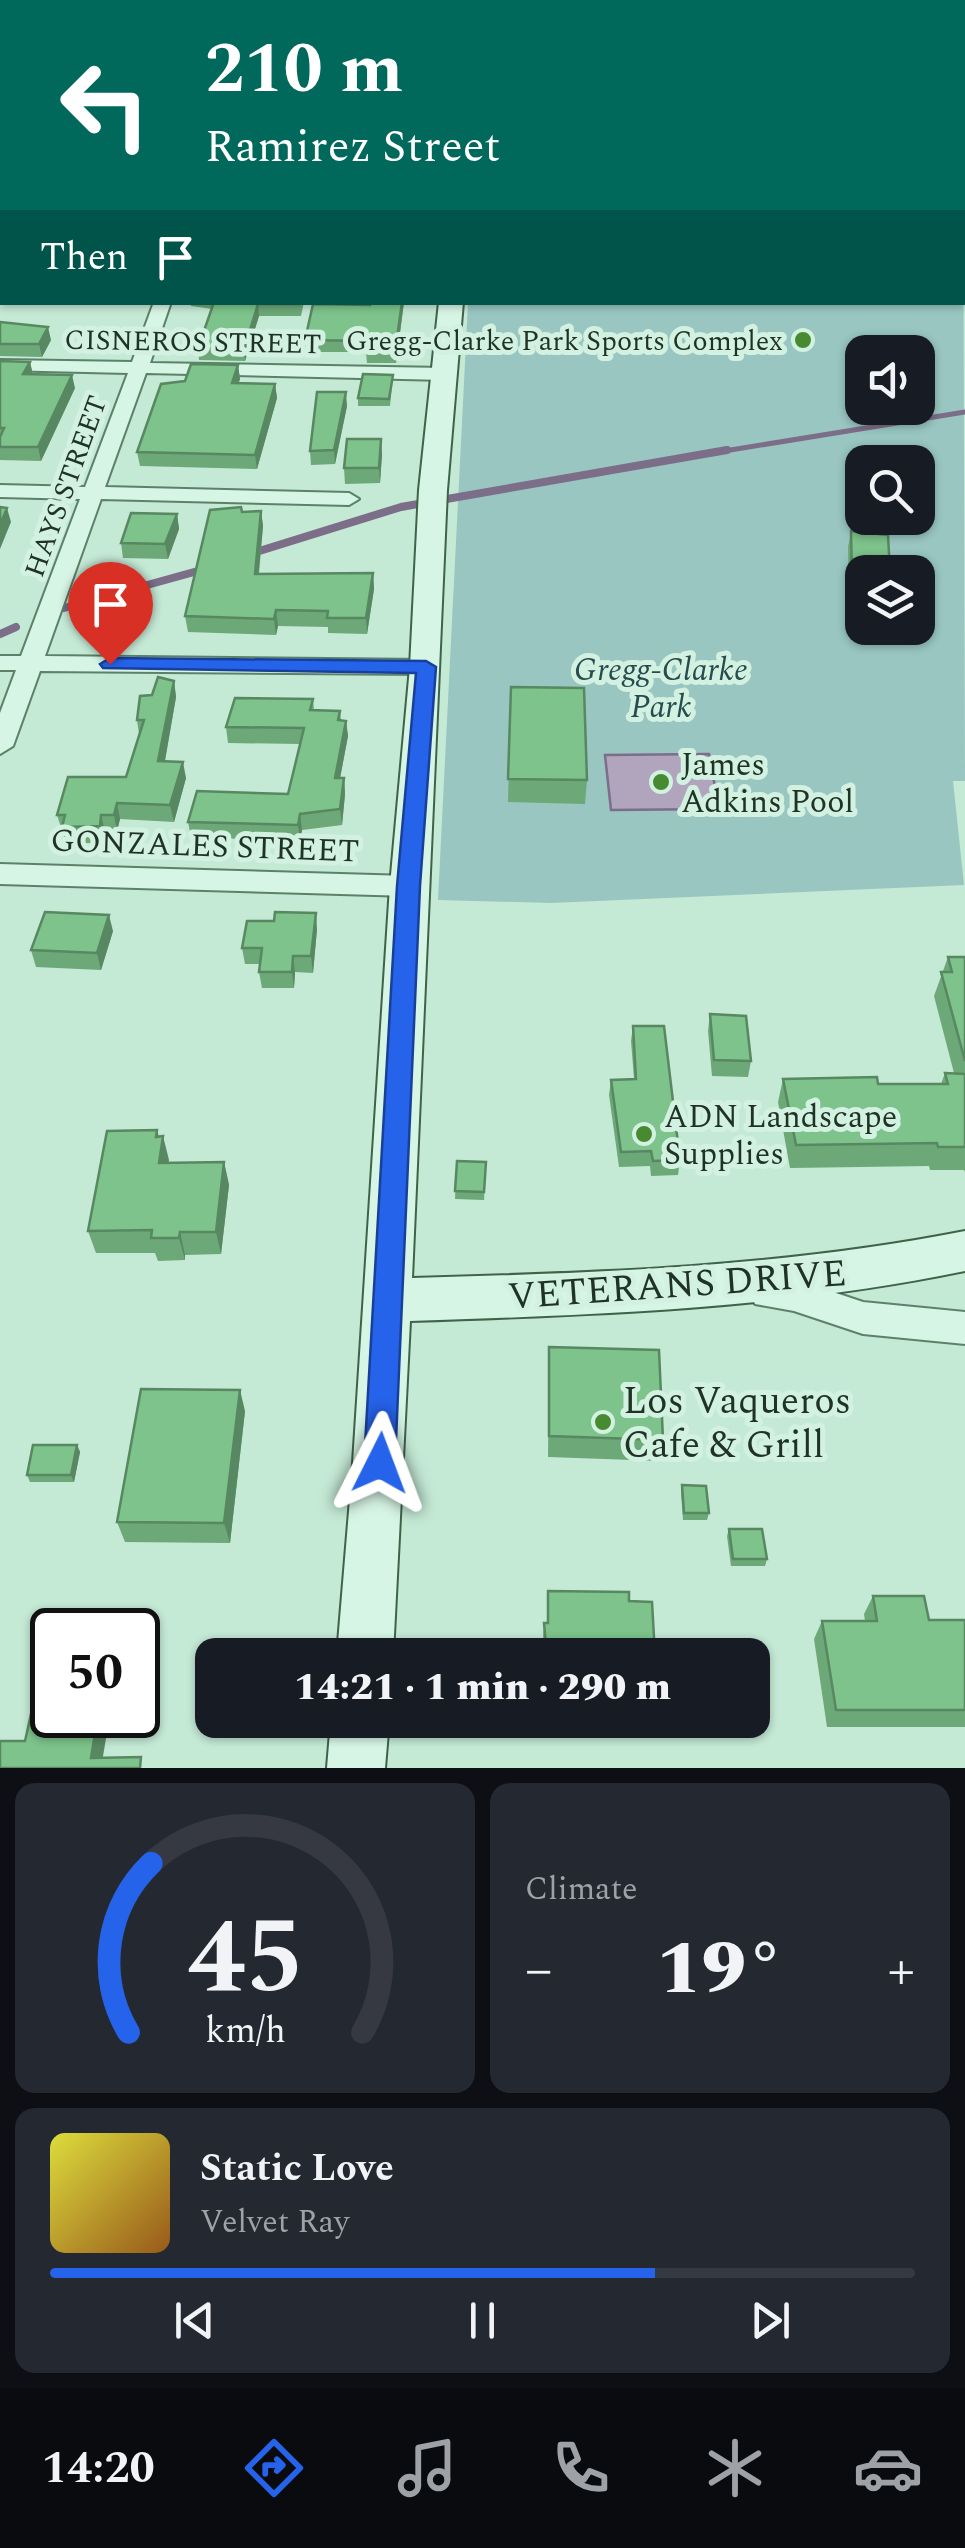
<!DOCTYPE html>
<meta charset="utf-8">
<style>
:root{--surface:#171b24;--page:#242831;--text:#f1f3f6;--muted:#9ea1a6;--line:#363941;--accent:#2563eb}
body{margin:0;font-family:Spectral,serif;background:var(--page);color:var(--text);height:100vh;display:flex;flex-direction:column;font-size:38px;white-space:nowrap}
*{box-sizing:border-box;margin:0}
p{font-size:32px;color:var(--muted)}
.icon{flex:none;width:55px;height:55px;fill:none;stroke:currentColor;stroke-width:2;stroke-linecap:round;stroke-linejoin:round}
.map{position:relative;height:1768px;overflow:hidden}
.drawer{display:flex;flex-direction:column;gap:15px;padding:15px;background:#0d0f14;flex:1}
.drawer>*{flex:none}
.guide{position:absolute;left:0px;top:0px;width:965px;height:305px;box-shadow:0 2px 8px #0004;background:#00695c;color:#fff;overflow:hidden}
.buttons{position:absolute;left:845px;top:335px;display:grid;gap:20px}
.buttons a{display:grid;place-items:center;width:90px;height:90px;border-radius:20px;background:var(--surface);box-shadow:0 2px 8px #0004;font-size:50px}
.speed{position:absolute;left:30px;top:1608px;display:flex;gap:20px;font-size:50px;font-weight:700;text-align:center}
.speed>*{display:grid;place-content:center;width:130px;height:130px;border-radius:50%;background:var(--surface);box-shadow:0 2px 8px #0004;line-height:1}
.speed .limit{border:5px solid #111;border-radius:15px;background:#fff;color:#111}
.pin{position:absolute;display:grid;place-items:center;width:85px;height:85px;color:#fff;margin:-102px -42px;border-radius:50% 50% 50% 0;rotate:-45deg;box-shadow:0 0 10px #0007}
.pin .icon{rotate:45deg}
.me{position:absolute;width:110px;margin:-55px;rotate:3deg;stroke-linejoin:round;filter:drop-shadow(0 0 8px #0008)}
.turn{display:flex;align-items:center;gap:35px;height:210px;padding:0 40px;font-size:45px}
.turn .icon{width:130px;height:130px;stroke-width:2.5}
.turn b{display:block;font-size:70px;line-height:85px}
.then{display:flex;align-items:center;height:95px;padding:0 40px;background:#0003;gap:20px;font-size:38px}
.big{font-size:75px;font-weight:800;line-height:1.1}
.drawer .widget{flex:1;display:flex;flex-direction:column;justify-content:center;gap:15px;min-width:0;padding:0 35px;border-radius:20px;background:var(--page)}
.drawer .dial{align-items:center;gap:0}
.dial svg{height:260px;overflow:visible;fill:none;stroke:var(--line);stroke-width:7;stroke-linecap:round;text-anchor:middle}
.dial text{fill:var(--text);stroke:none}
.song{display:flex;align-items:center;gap:30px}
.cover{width:120px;height:120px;border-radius:15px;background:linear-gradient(135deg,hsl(60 70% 55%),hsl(30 70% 35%))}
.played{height:10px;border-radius:5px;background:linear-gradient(90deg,var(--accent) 70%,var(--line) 70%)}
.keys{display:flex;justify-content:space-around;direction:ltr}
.heat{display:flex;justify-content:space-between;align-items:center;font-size:55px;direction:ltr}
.drawer .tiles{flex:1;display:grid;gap:15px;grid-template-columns:1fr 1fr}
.widget:last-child{grid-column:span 2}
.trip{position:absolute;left:195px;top:1638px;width:575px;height:100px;border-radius:20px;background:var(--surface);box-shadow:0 2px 8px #0004;font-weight:800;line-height:100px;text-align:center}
.tabs{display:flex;height:160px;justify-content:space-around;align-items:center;background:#090b0e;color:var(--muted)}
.tabs .icon{width:70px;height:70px}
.tabs .active{color:var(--accent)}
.tabs b{font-size:45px;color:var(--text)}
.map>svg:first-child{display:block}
.green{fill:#99c6c1;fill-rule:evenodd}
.water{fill:#b0a5bc;stroke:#7c6d89;stroke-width:2.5}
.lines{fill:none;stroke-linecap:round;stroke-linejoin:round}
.stream-far1{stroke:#7c6d89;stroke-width:5}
.stream{stroke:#7c6d89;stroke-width:8}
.street-casing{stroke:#5c8168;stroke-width:4}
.secondary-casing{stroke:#3f6349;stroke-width:4}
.street{fill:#d6f5e5;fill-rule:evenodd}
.secondary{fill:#d6f5e5;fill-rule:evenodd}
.wall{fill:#6ca878}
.shaded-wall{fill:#588861}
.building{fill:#7dc38b;stroke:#588861;stroke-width:2.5}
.route{fill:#2563eb;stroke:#184099;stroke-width:2.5}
.poi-dot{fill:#478a32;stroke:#d2f1e1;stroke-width:4}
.labels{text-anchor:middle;stroke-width:10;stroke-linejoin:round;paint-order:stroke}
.far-poi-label{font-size:28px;fill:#1f3324;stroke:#d2f1e1;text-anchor:end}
.far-street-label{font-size:28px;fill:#1f3324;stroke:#d2f1e1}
.park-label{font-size:32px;font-style:italic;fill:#274c4d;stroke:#d2f1e1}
.poi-label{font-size:32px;fill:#1f3324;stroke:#d2f1e1;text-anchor:start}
.street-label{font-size:32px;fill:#1f3324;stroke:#d2f1e1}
.near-street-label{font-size:38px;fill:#1f3324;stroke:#d2f1e1}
.near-poi-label{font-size:38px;fill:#1f3324;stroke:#d2f1e1;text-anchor:start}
</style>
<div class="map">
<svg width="965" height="1768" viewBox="0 0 965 1768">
<rect width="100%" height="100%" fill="#c4e9d5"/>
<path class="green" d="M963 132 965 781H953L964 885 551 903 438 900 468 303 962 302ZM862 352H918V408H862ZM862 462H918V518H862ZM862 572H918V628H862Z"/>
<path class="water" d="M709 754 719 809 611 810 605 755Z"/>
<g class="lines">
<path class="stream-far1" d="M712 453 965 412"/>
<g class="stream">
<path d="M253 553 401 507 727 450"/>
<path d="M64 608 205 569"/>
<path d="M0 634 16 627"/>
</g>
<defs>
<g id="street">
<path d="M163 0H175L176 2H164Z"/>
<rect x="0" y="29" width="2" height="8"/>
<path d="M962 120 965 121V129H962Z"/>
<rect x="0" y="122" width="2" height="8"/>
<path d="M154 302H171L150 363 445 368 454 374 445 380 146 373 105 487 349 493 359 499 349 505 101 499 45 656 426 660 438 667 426 674 40 671 13 746 0 754V713L16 670H0V656H21L80 499 0 497V485L85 487 128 373 0 370V360L132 362Z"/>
<path d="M0 864 409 876 419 879 423 886 419 893 409 896 0 884Z"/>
<path d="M767 1277 794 1279 863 1302 965 1312V1344L863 1334 794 1311 755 1304 750 1293 755 1282Z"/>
</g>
<g id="secondary">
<rect x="471" y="0" width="16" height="2"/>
<path d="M439 302H463L447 490 412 1278C598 1273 782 1267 965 1231V1271C781 1309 597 1315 410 1321L393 1655H337L353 1463 390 886 410 667 419 490Z"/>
<path d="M331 1720H389L385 1768H327Z"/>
</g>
</defs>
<use href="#street" class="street-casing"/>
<use href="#secondary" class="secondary-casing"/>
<use href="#street" class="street"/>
<use href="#secondary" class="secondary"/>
</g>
<g class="wall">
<path d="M190 302H304L301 316H259L245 361 199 360 198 348 212 309 191 306Z"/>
<path d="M404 302 396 363H367L366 352H306L305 340 370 305Z"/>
<path d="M0 322 51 340 42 357 0 356Z"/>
<path d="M0 361 30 362 33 375 75 388 41 461 0 460Z"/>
<path d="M238 365 240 379 238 383 275 384 277 398 257 469 140 466 137 452 185 381Z"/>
<path d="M393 375 390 406H358V398Z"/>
<path d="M347 406 335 464 311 465 310 451Z"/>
<path d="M382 454 380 483 345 484 344 468Z"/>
<path d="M261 511 263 526 259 574 373 573 374 589 367 634 328 633V627L278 626 276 635 188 632 185 616 242 512Z"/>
<path d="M177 514 179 529 168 559 123 558 121 543Z"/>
<path d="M851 531 862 572V596L849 595 848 547Z"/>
<path d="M174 681 176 697 165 761 186 778 174 822 120 819 117 831H105L104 843H66L57 815 126 777 139 734 137 720 152 695Z"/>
<path d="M511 687 587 780 585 804 508 802Z"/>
<path d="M313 699 314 710 340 711 341 720 346 721 348 736 340 778H344L345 794 342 825 302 830 300 841 191 837 188 822 288 794 300 744 228 743 226 727Z"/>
<path d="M317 929 313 973 295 972 294 988H262L259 972 260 964H245L242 948Z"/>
<path d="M113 931 101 970 36 967 31 950Z"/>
<path d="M948 957H965V1172L964 1170H930L929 1166 790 1168 778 1102 783 1079 878 1084H941L945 1073H954L934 996Z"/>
<path d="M710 1014 751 1061 748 1077 712 1076 708 1031Z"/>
<path d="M633 1026 680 1160 678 1175 651 1176 650 1166 619 1167 609 1095 611 1080 634 1079 631 1041Z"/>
<path d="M157 1130 159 1137 163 1136 168 1163 224 1162 229 1185 221 1254 185 1255V1260L158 1261 155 1253H96L88 1231Z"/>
<path d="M457 1161 486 1162 484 1200 455 1199Z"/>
<path d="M549 1347 663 1440 660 1461 548 1457Z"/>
<path d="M245 1411 230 1543 125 1542 117 1522Z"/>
<path d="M77 1445 80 1452 74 1482H30L27 1475Z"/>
<path d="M682 1485 709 1513 707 1520H683L681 1492Z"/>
<path d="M729 1529 767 1559 765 1566H731L727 1536Z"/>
<path d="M548 1591 629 1601 655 1655H545L543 1636 544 1623H547Z"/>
<path d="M873 1596 929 1620H965V1727H827L814 1639 822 1621H865L864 1614Z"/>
</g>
<g class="shaded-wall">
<path d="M402 302H404L396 363 395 352Z"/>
<path d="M258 304 259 316 245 361 244 349Z"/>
<path d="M48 327 51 340 42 357 39 344Z"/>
<path d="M30 362 33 375 23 374Z"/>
<path d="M238 365 240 379 234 397 232 383Z"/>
<path d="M72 375 75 388 41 461 38 447Z"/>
<path d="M275 384 277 398 257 469 255 455Z"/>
<path d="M346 392 347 406 335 464 334 450Z"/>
<path d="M381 439 382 454 380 483 379 468Z"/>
<path d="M7 508 11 522 0 549V525Z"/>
<path d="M261 511 263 526 257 589 255 574Z"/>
<path d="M177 514 179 529 168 559 165 544Z"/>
<path d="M373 573 374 589 367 634 366 618Z"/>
<path d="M276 610 278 626 276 635 274 619Z"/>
<path d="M174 681 176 697 162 777 158 761Z"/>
<path d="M346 721 348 736 337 794 335 778Z"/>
<path d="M183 762 186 778 174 822 170 805Z"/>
<path d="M344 778 345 794 342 825 340 809Z"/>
<path d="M117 803 120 819 117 831 114 815Z"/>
<path d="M300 814 302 830 300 841 298 825Z"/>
<path d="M101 815 105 831 104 843 100 826Z"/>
<path d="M316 913 317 929 313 973 311 956Z"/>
<path d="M109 915 113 931 101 970 97 953Z"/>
<path d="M293 956 295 972 294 988 292 972Z"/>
<path d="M157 1130 162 1148 163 1136 169 1160 165 1186 159 1163 156 1137Z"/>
<path d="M224 1162 229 1185 221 1254 216 1232Z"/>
<path d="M180 1232 185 1255V1260L179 1238Z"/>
<path d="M240 1390 245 1411 230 1543 224 1523Z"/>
<path d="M77 1445 80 1452 74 1482 71 1475Z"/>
<path d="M98 1715H110L101 1768 91 1758Z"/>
</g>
<g class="building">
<path d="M288 0H418L419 2H289Z"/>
<path d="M552 0H586L630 2H549Z"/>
<path d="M214 302H301L300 304H258L244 349 198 348Z"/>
<path d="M370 302H402L395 352 366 351 368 341 305 340 313 304 370 305Z"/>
<path d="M0 322 48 327 39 344H0Z"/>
<path d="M0 361 30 362 23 374 72 375 38 447H0V437L4 428H0Z"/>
<path d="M191 364 238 365 232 383 275 384 255 455 137 452 161 384 185 381Z"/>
<path d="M363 374 393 375 389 399 358 398Z"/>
<path d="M317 392H346L334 450 310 451Z"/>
<path d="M347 439H381L379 468H344Z"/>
<path d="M0 507 7 508 0 525Z"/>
<path d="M241 507 242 512 261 511 255 574 373 573 366 618H327L328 611 276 610 274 619 185 616 210 510Z"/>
<path d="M131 513 177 514 165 544 121 543Z"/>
<path d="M851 531 888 535 890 572H862V580L852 579Z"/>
<path d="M158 677 174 681 158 761 183 762 170 805 117 803 114 815H101L100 826 62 827 65 815H57L68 777H126L144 720H137L140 696 152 695Z"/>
<path d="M511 687 584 688 587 780 508 779Z"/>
<path d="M235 698 313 699 310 710 340 711 338 720 346 721 335 778H344L340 809 300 814 298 825 188 822 197 791 288 794 304 728 226 727Z"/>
<path d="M45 912 109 915 97 953 31 950Z"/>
<path d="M275 912 316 913 311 956H293L292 972H259L262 948H242L247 921H274Z"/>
<path d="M948 957H965V1061L941 972H952Z"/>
<path d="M710 1014 746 1016 751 1061 714 1060Z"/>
<path d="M633 1026H664L680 1160 653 1161 651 1151 621 1152 611 1080 636 1079Z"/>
<path d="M945 1073 965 1074V1147H938L937 1143 796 1145 783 1079 877 1077 878 1084H948Z"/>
<path d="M157 1130 156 1137 163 1136 159 1163 224 1162 216 1232H180L179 1238H151L152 1230 88 1231 107 1131Z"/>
<path d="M457 1161 486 1162 484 1192 455 1191Z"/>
<path d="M549 1347 659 1350 663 1440 549 1436Z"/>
<path d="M141 1389 240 1390 224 1523 117 1522Z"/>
<path d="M33 1445H77L71 1475H27Z"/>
<path d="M682 1485 706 1486 709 1513H684Z"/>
<path d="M729 1529H762L767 1559H733Z"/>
<path d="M548 1591 629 1592V1601L652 1602 655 1655H547L544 1623H548Z"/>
<path d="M873 1596H924L929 1620H965V1710H836L822 1621H877Z"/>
<path d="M48 1637H52V1715H98L91 1758 141 1757 140 1768H0V1741H25Z"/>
</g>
<path class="route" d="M110 658 426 661 436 667 420 886 395 1463 391 1474 380 1478 368 1474 364 1463 397 886 416 673 103 668 100 664Z"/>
<g class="poi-dot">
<circle cx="803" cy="340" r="10"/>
<circle cx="661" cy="782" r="10"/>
<circle cx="644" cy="1134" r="10"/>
<circle cx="603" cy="1422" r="10"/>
</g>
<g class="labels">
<g class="far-poi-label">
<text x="783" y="350">Gregg-Clarke Park Sports Complex</text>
</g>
<g class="far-street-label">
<text transform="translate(193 341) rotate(1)" y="10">CISNEROS STREET</text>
<text transform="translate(65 486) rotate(-70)" y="10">HAYS STREET</text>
</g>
<g class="park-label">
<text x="661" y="680">Gregg-Clarke<tspan x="661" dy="37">Park</tspan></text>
</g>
<g class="poi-label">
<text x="681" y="775">James<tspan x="681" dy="37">Adkins Pool</tspan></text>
<text x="664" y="1127">ADN Landscape<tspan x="664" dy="37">Supplies</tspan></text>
</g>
<g class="street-label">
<text transform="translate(205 845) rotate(2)" y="11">GONZALES STREET</text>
</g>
<g class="near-street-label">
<text transform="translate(677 1284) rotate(-4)" y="13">VETERANS DRIVE</text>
</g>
<g class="near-poi-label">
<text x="623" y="1413">Los Vaqueros<tspan x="623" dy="44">Cafe &amp; Grill</tspan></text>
</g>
</g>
</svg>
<div class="buttons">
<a><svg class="icon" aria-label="sound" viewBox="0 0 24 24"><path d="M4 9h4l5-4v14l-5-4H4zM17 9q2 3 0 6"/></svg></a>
<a><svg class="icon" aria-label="search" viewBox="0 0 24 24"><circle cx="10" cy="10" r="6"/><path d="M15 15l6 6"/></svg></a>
<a><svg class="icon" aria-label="layers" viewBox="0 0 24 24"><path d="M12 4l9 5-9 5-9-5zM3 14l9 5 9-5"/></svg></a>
</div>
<div class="speed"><div class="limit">50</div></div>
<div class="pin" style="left:110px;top:664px;background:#d93025"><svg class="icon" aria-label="arrive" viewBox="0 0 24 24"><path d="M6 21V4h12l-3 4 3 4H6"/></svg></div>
<svg class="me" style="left:380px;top:1463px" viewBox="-20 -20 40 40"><path d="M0-17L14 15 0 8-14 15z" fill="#2563eb" stroke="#fff" stroke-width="4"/></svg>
<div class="trip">14:21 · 1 min · 290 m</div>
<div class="guide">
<div class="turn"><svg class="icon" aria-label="left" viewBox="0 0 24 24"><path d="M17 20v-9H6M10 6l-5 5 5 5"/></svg><div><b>210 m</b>Ramirez Street</div></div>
<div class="then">Then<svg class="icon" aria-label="arrive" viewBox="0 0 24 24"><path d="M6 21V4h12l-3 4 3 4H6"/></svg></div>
</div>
</div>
<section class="drawer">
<div class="tiles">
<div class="widget dial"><svg viewBox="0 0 100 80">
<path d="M14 69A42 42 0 1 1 86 69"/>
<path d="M14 69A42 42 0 0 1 21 17" stroke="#2563eb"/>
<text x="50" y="56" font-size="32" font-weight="700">45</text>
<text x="50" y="72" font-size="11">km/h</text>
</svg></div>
<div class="widget"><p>Climate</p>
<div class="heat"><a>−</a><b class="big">19°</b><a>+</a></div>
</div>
<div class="widget">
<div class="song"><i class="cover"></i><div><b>Static Love</b><p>Velvet Ray</p></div></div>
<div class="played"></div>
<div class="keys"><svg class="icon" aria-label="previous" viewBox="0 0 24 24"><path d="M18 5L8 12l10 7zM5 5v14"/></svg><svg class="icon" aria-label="pause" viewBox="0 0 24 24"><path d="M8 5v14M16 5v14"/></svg><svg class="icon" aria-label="next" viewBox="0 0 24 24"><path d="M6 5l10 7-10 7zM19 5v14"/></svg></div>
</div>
</div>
</section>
<nav class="tabs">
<b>14:20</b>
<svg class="icon active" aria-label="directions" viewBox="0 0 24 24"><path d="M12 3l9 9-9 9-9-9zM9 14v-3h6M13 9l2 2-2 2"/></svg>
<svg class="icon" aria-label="music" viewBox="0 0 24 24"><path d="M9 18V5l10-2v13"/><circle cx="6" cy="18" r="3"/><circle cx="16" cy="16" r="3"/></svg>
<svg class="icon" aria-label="phone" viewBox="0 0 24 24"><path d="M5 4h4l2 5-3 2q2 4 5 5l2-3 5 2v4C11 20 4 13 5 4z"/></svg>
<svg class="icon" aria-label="climate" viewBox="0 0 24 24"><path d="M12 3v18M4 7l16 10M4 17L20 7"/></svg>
<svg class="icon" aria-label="car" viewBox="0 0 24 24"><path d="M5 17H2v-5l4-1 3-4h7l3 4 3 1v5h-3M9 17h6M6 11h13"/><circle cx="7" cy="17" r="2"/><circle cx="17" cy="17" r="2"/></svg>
</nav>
